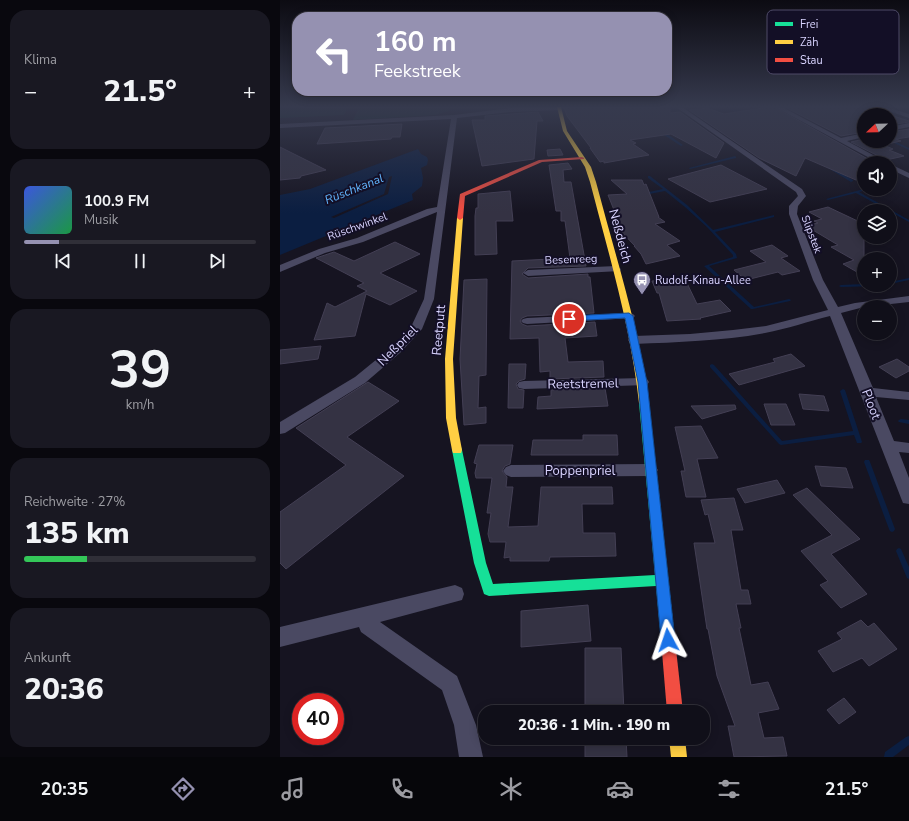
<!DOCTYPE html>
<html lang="de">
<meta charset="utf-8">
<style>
:root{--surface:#100f19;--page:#191822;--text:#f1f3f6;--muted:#9c9ca2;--line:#302f38;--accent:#9591b1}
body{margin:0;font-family:"Nunito Sans",sans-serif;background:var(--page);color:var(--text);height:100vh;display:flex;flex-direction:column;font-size:15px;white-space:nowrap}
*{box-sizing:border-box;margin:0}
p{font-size:13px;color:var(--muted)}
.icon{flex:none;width:22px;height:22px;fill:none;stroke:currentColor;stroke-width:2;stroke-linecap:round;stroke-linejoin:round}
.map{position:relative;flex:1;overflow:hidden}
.details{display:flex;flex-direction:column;gap:10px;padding:10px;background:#09080e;width:280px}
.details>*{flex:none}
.banner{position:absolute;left:12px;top:12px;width:380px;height:84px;border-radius:16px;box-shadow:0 2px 10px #0003,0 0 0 1px var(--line);background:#9591b1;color:#fff;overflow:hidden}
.needle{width:26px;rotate:248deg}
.fabs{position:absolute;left:577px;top:108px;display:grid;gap:8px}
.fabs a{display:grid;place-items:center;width:40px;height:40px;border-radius:50%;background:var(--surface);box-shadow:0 2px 10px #0003,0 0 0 1px var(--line);font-size:20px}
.speed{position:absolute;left:12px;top:693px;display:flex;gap:8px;font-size:20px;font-weight:700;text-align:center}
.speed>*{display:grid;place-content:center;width:52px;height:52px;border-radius:50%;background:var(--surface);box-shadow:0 2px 10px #0003,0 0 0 1px var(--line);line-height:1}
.speed .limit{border:6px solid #d22;background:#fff;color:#111}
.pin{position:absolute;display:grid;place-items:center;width:34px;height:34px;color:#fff;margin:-17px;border:2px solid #fff;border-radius:50%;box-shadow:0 1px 4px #0007}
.me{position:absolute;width:44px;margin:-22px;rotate:355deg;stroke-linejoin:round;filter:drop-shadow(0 0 3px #0008)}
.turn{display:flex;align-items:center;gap:14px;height:84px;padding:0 16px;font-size:18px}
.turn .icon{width:52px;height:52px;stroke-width:2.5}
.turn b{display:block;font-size:28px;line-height:34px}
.big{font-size:30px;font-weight:800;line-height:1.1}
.details .tile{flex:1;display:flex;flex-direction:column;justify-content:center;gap:6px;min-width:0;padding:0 14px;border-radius:16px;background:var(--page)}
.details .dial{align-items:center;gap:0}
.dial b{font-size:52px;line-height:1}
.song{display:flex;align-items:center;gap:12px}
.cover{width:48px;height:48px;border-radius:6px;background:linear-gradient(135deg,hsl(230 70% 55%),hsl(140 70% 35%))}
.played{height:4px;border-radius:2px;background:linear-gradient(90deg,var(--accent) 15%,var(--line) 15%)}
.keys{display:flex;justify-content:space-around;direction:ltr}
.heat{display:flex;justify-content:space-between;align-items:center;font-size:22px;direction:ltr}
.charge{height:6px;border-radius:3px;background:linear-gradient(90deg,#34c759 27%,var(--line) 0)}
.trip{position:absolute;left:198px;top:705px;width:232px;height:40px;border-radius:16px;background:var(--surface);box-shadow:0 2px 10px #0003,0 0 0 1px var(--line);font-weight:800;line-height:40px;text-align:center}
.tab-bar{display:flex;height:64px;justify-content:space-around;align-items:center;background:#06060a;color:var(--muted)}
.tab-bar .icon{width:28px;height:28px}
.tab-bar .on{color:var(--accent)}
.tab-bar b{font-size:18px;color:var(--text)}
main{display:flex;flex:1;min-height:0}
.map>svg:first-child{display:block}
.green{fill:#132c2d}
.water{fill:#0b1e41}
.pier{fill:#161421}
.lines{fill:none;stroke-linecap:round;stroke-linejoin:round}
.stream{fill:#0b1e41;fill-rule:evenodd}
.building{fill:#343243;stroke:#433f54}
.street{fill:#4a4962;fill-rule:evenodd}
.fast{fill:#16e098;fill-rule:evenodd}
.slow{fill:#ffcf43;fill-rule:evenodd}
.jam{fill:#f24e42;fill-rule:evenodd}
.route{fill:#1a73e8;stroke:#114b97}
.labels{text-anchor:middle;stroke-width:4;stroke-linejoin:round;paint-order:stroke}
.far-street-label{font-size:11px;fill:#d9d4ff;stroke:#130f26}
.far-poi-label{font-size:11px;fill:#d9d4ff;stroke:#130f26;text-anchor:start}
.far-water-label{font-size:12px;font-style:italic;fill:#62b6ff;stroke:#130f26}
.street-label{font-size:13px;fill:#d9d4ff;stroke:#130f26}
.key{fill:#130f26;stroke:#4e4a67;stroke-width:1}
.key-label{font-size:11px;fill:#d9d4ff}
</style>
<main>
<section class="details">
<div class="tile"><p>Klima</p>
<div class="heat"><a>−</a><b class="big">21.5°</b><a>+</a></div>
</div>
<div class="tile">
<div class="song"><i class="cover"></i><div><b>100.9 FM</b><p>Musik</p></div></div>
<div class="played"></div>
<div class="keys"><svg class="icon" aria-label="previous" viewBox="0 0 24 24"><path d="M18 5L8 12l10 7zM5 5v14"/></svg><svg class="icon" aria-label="pause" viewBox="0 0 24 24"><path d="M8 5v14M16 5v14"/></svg><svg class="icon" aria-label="next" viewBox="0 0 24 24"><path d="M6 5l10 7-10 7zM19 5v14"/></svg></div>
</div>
<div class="tile dial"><b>39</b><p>km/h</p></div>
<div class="tile"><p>Reichweite · 27%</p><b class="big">135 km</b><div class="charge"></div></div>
<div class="tile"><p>Ankunft</p><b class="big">20:36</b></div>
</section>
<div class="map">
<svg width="629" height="757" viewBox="0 0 629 757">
<rect width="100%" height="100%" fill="#161421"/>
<g class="green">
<path d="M0 107H68L64 115 0 118Z"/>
<path d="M79 107H170L169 111 155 115 73 120Z"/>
</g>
<path class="water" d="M138 149 141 154 147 157 148 160 147 165 141 168 143 178 142 186 132 194 133 200 0 255V195L30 189Z"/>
<path class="pier" d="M112 176 108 194 54 218 51 217 104 194 109 177Z"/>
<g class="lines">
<g class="stream">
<path d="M447 107H449L462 115H460Z"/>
<path d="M393 108 394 109 383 111 382 110Z"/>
<path d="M627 118 628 119 610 123V121Z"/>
<path d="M381 131H383L403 145 401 146 381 133Z"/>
<path d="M610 139 629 148V150L610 141Z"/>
<path d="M455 156 456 157V158L410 169 409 168Z"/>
<path d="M549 166 573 180V181L571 182 548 168V166Z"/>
<path d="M368 176H370L407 205 433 230 494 215V217L435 232 456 254 457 258 429 266 474 307 509 299 511 300 510 301 473 309H471L424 266 453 257V255L427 227 405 207 385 191 364 195V193L383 189 368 178Z"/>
<path d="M615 181H616V183L610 184V182Z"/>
<path d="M584 189H590L579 192 629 220V222L576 193 548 200 546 199Z"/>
<path d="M584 218V220L572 224 570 223Z"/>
<path d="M629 278V280L610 284V282Z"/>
<path d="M584 284V285H603L601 286 561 287 559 286 561 285Z"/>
<path d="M432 364 434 365 502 441 573 431 560 391 563 389 565 390 582 442 581 443H577L574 435 501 445 499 444 430 367V365Z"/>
<path d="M621 419 629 420V424L619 422 618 421 619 420Z"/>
<path d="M585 460H589L590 462 615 529 614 531 612 532 610 531 609 529 584 462Z"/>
<path d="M619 548 621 549 629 567V579L627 578 616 551 617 549Z"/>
<path d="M629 736V745L613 757H604L605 752 626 737Z"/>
</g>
</g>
<g class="building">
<path d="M284 107H390V113L400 112 444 143 436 158 391 134 350 140 356 143 353 144 369 155 324 163V161L320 162 310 148H311L287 116Z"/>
<path d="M489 107H494L595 163H584V178L576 180 525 158 516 176 479 158 409 110 427 108 444 114Z"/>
<path d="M505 107H585L629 121V122L610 125V115H584V132L561 136Z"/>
<path d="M258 112 263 121H257L254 159 202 166 192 120H205V116Z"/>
<path d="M122 124 120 137H112L111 139 37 144 45 128Z"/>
<path d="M629 129V137L616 139 621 141 603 145 613 149 609 150 624 156 606 160 571 142 584 139V141H610V132Z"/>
<path d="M0 147 46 170 21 176 20 178 0 180Z"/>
<path d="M280 149 283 155 268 156 267 150Z"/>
<path d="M288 163 292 169 283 170 284 182H291L306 266 248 268 242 274 248 278 308 274V277H310L314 313 247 316 242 318 240 321 242 324 247 326 315 322 317 336 285 338 288 362 323 361 324 377 270 379V371L260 372 259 338 230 339 232 261 290 258 285 221H281V211H276L269 165Z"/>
<path d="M441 165 487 189 430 202 388 179Z"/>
<path d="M331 180H362L364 185 366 184 379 217H378L385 222 375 224 400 241 387 245 400 256 366 264 361 254 354 246H355L335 225H340L328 195 347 194Z"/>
<path d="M230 191 233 221H216L217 254 195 255V216L196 208H198V194Z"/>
<path d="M548 207 584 224V276L563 264 574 260 551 247 558 245 526 226 538 223 534 221 542 219 529 212Z"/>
<path d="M115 242 140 254 100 273 137 291 110 305 86 294 75 336 34 340 47 303 55 307 87 291 77 286 84 283 36 258 54 252 74 261Z"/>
<path d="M492 245 508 256 501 258 520 271 502 275 498 272 466 280 454 270 486 262 470 251Z"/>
<path d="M207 279 206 375 199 376 198 408 206 407V423L184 425 180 359 184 280Z"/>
<path d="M405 279 417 304 440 300 451 311 420 318 421 319 387 321 379 293H377L372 281Z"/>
<path d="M41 346 38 359 0 364V350Z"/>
<path d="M511 354 525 366 459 385 449 374 495 362 493 359Z"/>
<path d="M617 359 629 367V371L616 378 599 367Z"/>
<path d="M229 364H246L245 379 239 381 236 384 238 389 244 390 243 408H228Z"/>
<path d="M88 382 119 401 67 437 124 476 6 569 0 563V512L66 465 16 428Z"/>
<path d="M325 388 328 406 257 409 258 397 271 396V390Z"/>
<path d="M519 394 544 396 549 411 523 409Z"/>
<path d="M484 404H506L515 425H491Z"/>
<path d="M455 405 456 409 422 419 411 406Z"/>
<path d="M421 426 438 458 417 459 426 497H406L401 471H405L395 427Z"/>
<path d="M303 435H337L338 455H251L253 440H303Z"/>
<path d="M199 445H233L230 464 225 466 222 471 227 477 226 487H233L228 527 258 526 261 487H332L333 504H302L303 533H335L336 556 270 557 269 561H230V557L224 558 226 542H210L208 534 211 513H207L212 478H196L195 473 197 464 194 463Z"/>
<path d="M535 466 566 468 573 488 541 486Z"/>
<path d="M497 480 505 493 465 503 457 489Z"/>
<path d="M527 488 580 539 551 554 587 594 561 608 540 585 548 581 521 551 552 535 513 495Z"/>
<path d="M454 498 463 530H451L461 590H468L471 604H456L461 628H459L471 685 488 682 499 709 478 713 484 738 503 737 507 756 454 757 448 726H455L437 676 428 629H427L414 543H435L428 514 425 515 421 500Z"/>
<path d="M308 605 311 641 241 647V611Z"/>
<path d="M581 620 588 627 594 623 617 649 589 666 582 658 553 672 538 651 562 639 557 633Z"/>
<path d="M305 648H341L344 712H305Z"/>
<path d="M564 698 576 712 559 724 547 710Z"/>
<path d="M305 738H346L347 757H305Z"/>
</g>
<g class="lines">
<g class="street">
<path d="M267 107 282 108 279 110 230 112 177 118 154 299 142 329 121 352 85 383 5 433 0 434V422L75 377 113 346 131 327 144 299 157 212 83 242 45 253 0 272V265L39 249 77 238 147 209 157 207 171 119 0 128V124L174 115 230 108Z"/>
<path d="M396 107H402L522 189 526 196 518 206 517 214 543 280 558 307 575 303 629 296V302L584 307 561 313 593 388 629 392V400L596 397 614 441 629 443V453L619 452 629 478V504L623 503 621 498 550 316C529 321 507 329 485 333 442 341 398 342 354 344L350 343 348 340 350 337 354 336 410 334 453 330 486 326 548 310 533 280 509 214V206L518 196 516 192Z"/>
<path d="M495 107H502L561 138 584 133V137L567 141 608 163H599Z"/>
<path d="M598 107H606L629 114V118Z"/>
<path d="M629 123V127L610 131V127Z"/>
<path d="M610 164 629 173V178L610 169Z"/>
<path d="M336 266 341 269 340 271 248 276 243 273 248 270Z"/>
<path d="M349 313 353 314 355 316 353 318 247 324 243 323 241 321 243 319 247 318Z"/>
<path d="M362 378 367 379 369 382 367 385 244 389 239 388 237 385 239 382 244 381Z"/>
<path d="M370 464 375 466 378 470 375 474 370 476 231 477 226 475 223 471 226 467 231 465Z"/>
<path d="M175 585 182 588 184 594 182 600 100 622 177 676 196 725 203 757H179L174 725 162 690 81 632 79 627 0 647V627Z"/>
</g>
<path class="fast" d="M364 400 369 403 395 640 393 645 388 647 383 645 381 640 376 586 209 596 204 594 194 563 172 450 173 447H181L182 450 206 563 213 584 375 575 359 403Z"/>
<g class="slow">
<path d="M277 107H281L287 131 311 167 316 182C335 255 359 327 369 403L367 405 364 406 359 403C351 328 329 255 310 182L305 167 283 131Z"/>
<path d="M180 216 183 218 173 359 176 418 182 450 181 453H173L172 450 166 418 165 359 177 218Z"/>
<path d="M389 738H405L407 757H391Z"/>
</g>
<g class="jam">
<path d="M302 157 304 158V159L262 162 185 196 183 218 180 220 177 218 180 194 259 160Z"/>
<path d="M388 633 393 635 395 640 403 712H387L381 640 383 635Z"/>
</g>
</g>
<linearGradient id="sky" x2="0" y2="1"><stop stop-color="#0c0b12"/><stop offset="0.5" stop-color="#363a4e"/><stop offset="1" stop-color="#363a4e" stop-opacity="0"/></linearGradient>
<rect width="629" height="213" fill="url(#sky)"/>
<path class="route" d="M349 313 353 316 367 382 395 640 393 645 388 647 383 645 381 640 358 382 345 318 289 321 285 319 289 316Z"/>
<defs>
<symbol id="bus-pin" viewBox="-11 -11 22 30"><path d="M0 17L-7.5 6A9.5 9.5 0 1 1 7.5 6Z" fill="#9591b1" stroke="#130f26"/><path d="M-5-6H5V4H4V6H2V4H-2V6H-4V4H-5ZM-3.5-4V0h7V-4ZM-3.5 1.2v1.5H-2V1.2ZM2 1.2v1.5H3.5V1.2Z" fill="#fff"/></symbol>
</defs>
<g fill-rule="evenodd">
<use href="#bus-pin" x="352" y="270" width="20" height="27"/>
</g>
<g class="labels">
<g class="far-street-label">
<text transform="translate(77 226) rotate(-20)" y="4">Rüschwinkel</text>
<text transform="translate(532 234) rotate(69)" y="4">Slipstek</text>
<text transform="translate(291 259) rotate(-2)" y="4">Besenreeg</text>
</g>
<g class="far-poi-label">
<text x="375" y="284">Rudolf-Kinau-Allee</text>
</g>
<g class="far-water-label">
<text transform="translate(74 189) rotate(-22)" y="4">Rüschkanal</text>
</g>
<g class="street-label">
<text transform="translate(341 236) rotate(75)" y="5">Neßdeich</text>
<text transform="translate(158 330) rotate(-85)" y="5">Reetputt</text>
<text transform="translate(117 345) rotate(-45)" y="5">Neßpriel</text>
<text transform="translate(303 383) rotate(-1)" y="5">Reetstremel</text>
<text transform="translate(592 404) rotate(69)" y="5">Ploot</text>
<text x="300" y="475">Poppenpriel</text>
</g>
</g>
<rect x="487" y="10" width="132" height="64" rx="6" class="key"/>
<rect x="495" y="22" width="18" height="4" fill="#16e098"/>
<rect x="495" y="40" width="18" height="4" fill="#ffcf43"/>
<rect x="495" y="58" width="18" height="4" fill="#f24e42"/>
<g class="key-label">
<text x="520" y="28">Frei</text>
<text x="520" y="46">Zäh</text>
<text x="520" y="64">Stau</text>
</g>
</svg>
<div class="fabs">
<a><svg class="needle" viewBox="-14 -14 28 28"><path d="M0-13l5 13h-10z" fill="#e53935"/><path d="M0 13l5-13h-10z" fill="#9c9ca2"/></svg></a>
<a><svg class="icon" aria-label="sound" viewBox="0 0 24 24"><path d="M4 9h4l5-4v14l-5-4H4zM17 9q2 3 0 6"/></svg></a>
<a><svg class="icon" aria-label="layers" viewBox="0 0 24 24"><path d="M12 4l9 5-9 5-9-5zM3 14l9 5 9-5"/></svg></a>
<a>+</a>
<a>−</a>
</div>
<div class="speed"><div class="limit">40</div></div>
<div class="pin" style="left:289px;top:319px;background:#d93025"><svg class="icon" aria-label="arrive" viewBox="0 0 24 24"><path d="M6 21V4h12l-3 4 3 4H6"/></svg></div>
<svg class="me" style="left:388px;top:640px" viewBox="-20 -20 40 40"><path d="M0-17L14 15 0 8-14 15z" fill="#1a73e8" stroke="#fff" stroke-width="4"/></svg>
<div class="trip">20:36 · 1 Min. · 190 m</div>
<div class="banner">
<div class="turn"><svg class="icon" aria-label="left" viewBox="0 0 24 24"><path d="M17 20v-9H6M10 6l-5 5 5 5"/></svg><div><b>160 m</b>Feekstreek</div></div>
</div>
</div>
</main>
<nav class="tab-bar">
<b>20:35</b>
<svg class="icon on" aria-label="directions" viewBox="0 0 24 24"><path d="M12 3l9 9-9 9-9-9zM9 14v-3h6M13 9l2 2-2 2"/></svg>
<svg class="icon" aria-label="music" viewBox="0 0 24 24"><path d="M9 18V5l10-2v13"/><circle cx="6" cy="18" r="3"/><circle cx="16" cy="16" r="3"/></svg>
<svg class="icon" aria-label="phone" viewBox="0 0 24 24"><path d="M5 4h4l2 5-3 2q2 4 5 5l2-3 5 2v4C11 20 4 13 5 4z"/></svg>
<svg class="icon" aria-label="climate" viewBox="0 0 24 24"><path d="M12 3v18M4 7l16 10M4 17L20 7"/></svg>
<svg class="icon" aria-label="car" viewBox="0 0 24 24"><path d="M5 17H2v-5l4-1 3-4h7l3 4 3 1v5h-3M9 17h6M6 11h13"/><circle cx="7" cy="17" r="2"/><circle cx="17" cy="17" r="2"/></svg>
<svg class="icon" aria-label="filters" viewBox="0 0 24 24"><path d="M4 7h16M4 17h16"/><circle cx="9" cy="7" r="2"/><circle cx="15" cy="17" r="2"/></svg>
<b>21.5°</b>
</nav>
